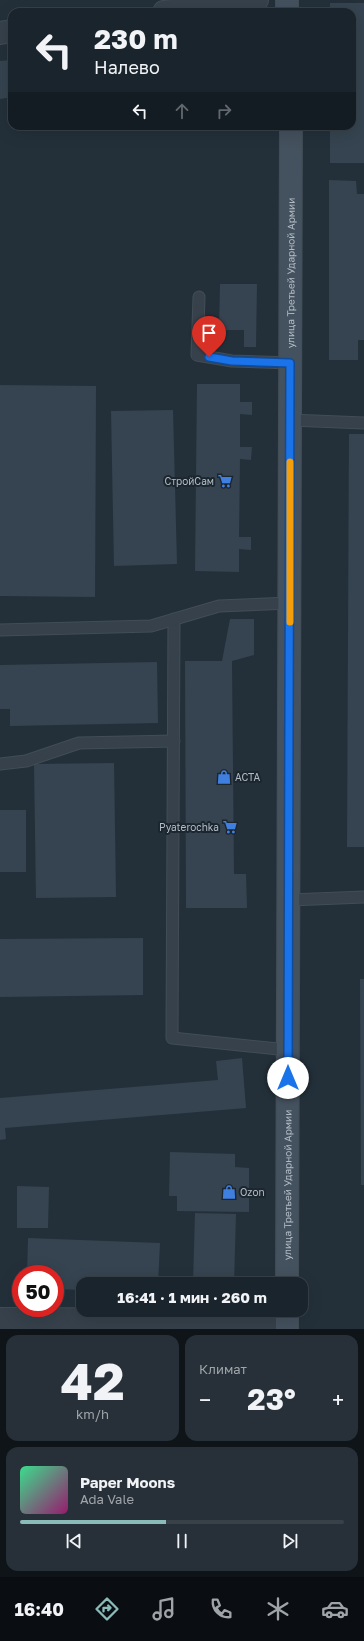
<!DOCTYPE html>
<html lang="ru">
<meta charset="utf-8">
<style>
:root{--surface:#1a242c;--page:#273038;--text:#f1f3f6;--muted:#9fa4a9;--line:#384148;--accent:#8bbbb9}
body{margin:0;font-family:"Golos Text",sans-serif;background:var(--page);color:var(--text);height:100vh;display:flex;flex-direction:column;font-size:15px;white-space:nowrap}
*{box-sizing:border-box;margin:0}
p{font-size:13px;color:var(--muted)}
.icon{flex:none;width:22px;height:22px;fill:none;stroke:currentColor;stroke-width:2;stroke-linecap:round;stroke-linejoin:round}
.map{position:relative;height:1329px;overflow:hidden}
.panel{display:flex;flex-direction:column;gap:6px;padding:6px;background:#0e1418;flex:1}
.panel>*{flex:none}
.guide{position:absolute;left:8px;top:8px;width:348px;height:122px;border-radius:12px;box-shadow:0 4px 16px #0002,0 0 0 1px var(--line);background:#1a242c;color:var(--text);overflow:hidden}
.speed{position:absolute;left:12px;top:1265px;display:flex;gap:8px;font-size:20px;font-weight:700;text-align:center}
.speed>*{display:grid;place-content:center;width:52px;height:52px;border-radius:50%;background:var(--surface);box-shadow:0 4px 16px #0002,0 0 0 1px var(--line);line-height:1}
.speed .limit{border:6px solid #d22;background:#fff;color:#111}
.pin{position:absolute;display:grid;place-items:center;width:34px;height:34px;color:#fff;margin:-41px -17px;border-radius:50% 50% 50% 0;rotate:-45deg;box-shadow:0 0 4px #0007}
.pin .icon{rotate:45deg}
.me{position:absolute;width:44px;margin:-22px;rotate:0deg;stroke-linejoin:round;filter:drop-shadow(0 0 3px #0008)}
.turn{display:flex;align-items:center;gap:14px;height:84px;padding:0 20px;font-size:18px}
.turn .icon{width:52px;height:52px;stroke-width:2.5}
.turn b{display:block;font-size:28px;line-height:34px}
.lanes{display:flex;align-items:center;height:38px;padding:0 20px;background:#0003;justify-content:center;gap:20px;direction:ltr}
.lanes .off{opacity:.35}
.big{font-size:30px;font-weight:700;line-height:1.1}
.panel .widget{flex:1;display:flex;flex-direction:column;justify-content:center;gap:6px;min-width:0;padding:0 14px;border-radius:12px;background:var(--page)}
.panel .dial{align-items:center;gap:0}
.dial b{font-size:52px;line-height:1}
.song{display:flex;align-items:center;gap:12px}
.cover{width:48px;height:48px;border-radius:6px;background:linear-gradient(135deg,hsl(150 70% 55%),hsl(320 70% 35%))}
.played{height:4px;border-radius:2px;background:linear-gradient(90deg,var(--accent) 45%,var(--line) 45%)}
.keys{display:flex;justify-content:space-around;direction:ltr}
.heat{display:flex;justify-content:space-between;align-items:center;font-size:22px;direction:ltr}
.panel .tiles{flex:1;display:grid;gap:6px;grid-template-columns:1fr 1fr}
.widget:last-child{grid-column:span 2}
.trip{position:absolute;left:76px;top:1277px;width:232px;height:40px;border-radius:12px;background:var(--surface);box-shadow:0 4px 16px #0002,0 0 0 1px var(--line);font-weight:700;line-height:40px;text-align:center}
.menu{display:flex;height:64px;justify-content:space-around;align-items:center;background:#0a0e12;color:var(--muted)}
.menu .icon{width:28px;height:28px}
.menu .selected{color:var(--accent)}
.menu b{font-size:18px;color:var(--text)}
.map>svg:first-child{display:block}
.building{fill:#354450}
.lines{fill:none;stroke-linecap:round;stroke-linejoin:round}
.lane-casing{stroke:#424d56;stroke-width:13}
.street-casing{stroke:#424d56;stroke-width:24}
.secondary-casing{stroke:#424d56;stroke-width:24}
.lane{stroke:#36414b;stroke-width:11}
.street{stroke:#36414b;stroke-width:22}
.secondary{stroke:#44515e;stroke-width:22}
.route-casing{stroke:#114b97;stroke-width:10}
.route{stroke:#1a73e8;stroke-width:7}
.slow{stroke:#f59e0b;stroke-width:7}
.labels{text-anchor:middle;stroke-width:4;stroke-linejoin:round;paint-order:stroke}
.street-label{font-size:10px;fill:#b1bcc6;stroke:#1c262f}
.poi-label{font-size:10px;fill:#b1bcc6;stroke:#1c262f;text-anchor:end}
</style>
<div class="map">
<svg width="364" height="1329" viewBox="0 0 364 1329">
<rect width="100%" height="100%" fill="#23303a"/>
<g class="building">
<path d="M330 3H364V163H330V126H352V12H330Z"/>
<path d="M12 60V97L0 99V61Z"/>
<path d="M329 180 356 181 357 194H364V340H358V360H329Z"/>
<path d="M220 284H257L256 347H244V330H219Z"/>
<path d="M197 384H240V402H252V415L240 414V447H252L251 460 240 459 239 537H251V550L239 549V572L195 571Z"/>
<path d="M0 385 96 386 95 597 0 596Z"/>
<path d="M173 410 177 564 114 566 111 411Z"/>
<path d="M349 434H364V847H347Z"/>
<path d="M230 619H254V655L232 661 234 874H246L247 908H186L185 661H222Z"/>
<path d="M157 662 158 723 10 726V709H0V665Z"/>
<path d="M114 763 116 897 36 898 34 764Z"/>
<rect x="0" y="810" width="26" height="62"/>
<path d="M143 938V995L0 997V939Z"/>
<path d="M360 979H364V1185H361Z"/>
<path d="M242 1058 246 1108 5 1128 6 1139 0 1140V1098L218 1080 216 1061Z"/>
<path d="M170 1152 235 1154V1167L249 1168V1212L177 1211V1196H169Z"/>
<path d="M17 1186 49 1187 48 1228H17Z"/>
<path d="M195 1213 236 1214 234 1284H193Z"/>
<path d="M28 1238 160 1243 158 1284H83V1290L55 1289V1274H27Z"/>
</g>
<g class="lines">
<defs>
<g id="lane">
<path d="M199 297 197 355 232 361 291 363"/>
<path d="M290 420 364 423"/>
<path d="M174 619 172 1038 288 1050"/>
<path d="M0 630 151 626 219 606 290 603"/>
<path d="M0 764 26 761 79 743 174 741"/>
<path d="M290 900 364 897"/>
</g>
<g id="street">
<path d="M164 12 257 0"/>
<path d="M0 33 12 31"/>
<path d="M0 1319 287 1320"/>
</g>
<g id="secondary">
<path d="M287 0V12"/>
<path id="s1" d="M287 1284 291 126"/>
<path d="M287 1329V1310"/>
</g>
</defs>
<use href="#lane" class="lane-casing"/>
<use href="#street" class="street-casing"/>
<use href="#secondary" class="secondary-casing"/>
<use href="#lane" class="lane"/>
<use href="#street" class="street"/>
<use href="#secondary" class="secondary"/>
</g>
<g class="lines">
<defs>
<path id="route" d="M209 357 232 361 290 363 288 1078"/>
</defs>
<use href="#route" class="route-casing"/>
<use href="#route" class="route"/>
<path class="slow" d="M290 622V462"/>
</g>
<defs>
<symbol id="supermarket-bare" viewBox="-9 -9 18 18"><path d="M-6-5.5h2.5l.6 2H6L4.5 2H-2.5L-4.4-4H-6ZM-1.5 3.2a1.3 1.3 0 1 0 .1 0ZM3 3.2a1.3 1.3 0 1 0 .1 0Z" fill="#3f7fe0" stroke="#1c262f" stroke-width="2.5" paint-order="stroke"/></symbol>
<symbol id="shop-bare" viewBox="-9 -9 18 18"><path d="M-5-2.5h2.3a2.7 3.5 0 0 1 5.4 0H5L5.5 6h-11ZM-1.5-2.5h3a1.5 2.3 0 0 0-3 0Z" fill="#3f7fe0" stroke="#1c262f" stroke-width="2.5" paint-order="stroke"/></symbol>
</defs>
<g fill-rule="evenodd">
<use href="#supermarket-bare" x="215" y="471" width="20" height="20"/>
<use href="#shop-bare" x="214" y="767" width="20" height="20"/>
<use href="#supermarket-bare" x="220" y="817" width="20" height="20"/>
<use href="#shop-bare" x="219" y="1182" width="20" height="20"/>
</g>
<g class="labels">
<g class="street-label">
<text dy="4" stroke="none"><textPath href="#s1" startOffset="1011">улица Третьей Ударной Армии</textPath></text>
<text dy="4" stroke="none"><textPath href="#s1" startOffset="99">улица Третьей Ударной Армии</textPath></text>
</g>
<g class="poi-label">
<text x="214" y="485">СтройСам</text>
<text x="235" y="781" text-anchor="start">АСТА</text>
<text x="219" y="831">Pyaterochka</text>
<text x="240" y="1196" text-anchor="start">Ozon</text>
</g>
</g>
</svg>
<div class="speed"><div class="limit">50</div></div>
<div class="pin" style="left:209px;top:357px;background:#d93025"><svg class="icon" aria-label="arrive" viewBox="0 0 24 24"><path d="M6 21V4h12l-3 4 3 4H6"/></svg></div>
<svg class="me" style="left:288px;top:1078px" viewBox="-20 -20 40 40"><circle r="19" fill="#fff"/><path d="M0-13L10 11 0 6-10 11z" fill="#1a73e8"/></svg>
<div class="trip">16:41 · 1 мин · 260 m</div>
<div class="guide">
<div class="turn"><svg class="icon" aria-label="left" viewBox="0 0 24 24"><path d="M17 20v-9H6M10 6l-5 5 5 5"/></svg><div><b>230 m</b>Налево</div></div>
<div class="lanes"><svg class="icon" aria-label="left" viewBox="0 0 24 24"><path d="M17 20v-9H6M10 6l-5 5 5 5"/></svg><svg class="icon off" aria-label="ahead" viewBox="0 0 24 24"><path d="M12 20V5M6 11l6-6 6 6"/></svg><svg class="icon off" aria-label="right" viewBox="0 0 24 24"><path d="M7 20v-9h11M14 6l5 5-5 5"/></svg></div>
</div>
</div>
<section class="panel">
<div class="tiles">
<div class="widget dial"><b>42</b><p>km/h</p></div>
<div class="widget"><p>Климат</p>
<div class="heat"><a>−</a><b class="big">23°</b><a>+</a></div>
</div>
<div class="widget">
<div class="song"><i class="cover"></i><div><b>Paper Moons</b><p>Ada Vale</p></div></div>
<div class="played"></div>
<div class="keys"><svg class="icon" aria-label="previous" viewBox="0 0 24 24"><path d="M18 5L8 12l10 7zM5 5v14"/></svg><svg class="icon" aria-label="pause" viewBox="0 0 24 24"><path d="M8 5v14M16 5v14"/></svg><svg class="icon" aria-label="next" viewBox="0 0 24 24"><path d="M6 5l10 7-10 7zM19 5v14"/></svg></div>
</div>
</div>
</section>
<nav class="menu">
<b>16:40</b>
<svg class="icon selected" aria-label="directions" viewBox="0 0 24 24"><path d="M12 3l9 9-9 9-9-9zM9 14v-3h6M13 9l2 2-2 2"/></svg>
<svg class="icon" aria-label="music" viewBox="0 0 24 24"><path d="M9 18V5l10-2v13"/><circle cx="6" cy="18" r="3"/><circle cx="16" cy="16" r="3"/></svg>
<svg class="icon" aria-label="phone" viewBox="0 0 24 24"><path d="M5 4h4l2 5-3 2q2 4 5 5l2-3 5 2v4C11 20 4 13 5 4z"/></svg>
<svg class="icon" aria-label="climate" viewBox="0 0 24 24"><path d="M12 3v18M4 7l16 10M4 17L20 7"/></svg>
<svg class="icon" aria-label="car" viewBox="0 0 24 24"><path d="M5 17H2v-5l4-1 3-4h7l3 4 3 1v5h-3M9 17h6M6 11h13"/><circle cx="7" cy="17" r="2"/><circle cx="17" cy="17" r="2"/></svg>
</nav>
